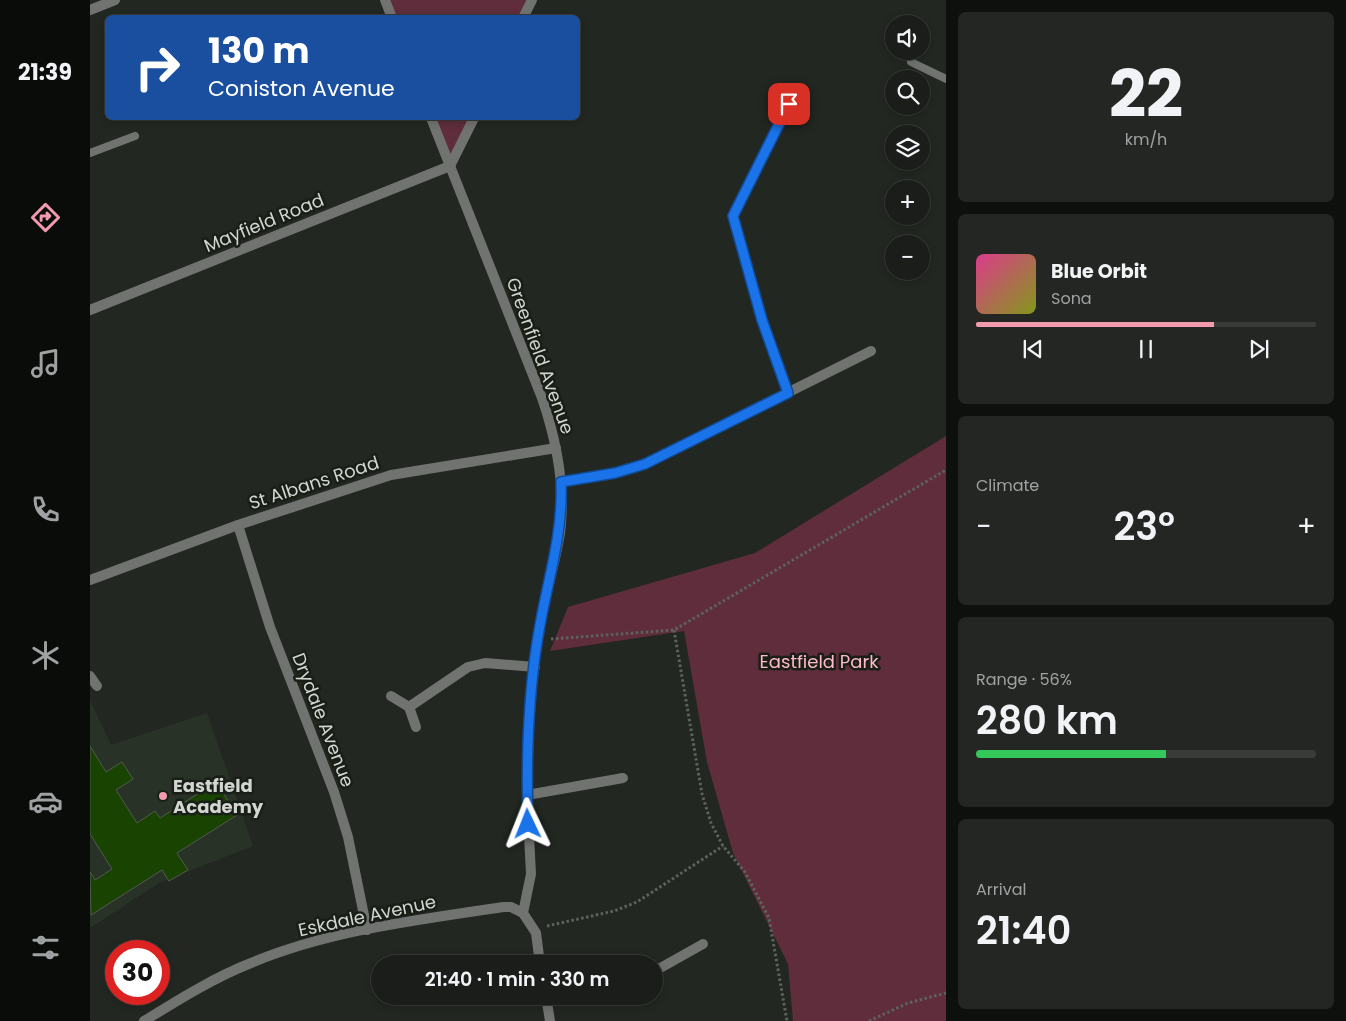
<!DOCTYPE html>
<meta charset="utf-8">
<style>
:root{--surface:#1a1d19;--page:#232622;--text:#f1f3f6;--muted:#9fa2a2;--line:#383b38;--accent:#f29aaf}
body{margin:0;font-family:Poppins,sans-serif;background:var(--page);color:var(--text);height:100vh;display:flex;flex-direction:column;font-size:19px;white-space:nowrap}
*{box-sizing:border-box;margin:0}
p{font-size:16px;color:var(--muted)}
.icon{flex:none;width:28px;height:28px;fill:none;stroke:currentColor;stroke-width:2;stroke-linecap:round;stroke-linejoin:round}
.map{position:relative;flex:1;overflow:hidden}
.sheet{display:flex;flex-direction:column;gap:12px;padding:12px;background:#0e100e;width:400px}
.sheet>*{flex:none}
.guide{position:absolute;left:15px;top:15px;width:475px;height:105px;border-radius:8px;box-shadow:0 2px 8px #0003,0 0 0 1px var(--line);background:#1a4fa0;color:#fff;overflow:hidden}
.tools{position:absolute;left:795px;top:15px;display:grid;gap:10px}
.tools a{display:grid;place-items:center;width:45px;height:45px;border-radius:50%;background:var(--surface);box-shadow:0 2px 8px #0003,0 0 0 1px var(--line);font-size:25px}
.speed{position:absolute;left:15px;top:940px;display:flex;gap:10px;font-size:25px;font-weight:700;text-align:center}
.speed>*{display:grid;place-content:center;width:65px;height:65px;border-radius:50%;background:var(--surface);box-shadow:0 2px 8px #0003,0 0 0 1px var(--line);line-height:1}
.speed .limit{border:8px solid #d22;background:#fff;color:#111}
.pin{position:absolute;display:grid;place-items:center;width:42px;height:42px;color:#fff;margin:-21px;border-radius:10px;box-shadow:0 2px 8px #0006}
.me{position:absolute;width:55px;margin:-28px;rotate:358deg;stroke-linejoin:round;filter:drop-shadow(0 0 4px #0008)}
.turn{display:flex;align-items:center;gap:18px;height:105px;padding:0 20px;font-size:22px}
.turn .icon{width:65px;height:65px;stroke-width:2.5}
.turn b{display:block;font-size:35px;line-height:42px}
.big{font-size:38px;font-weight:600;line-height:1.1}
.sheet .card{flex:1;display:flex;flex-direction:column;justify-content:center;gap:8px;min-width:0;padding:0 18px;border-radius:8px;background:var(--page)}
.sheet .dial{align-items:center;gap:0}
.dial b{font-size:65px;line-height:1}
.song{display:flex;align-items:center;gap:15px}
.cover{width:60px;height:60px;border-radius:8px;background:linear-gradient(135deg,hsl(330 70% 55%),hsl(70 70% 35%))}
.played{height:5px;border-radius:2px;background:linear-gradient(90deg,var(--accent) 70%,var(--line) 70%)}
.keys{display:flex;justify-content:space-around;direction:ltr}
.heat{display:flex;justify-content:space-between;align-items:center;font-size:28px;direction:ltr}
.charge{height:8px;border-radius:4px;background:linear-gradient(90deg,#34c759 56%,var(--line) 0)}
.trip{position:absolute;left:281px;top:955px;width:292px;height:50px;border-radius:25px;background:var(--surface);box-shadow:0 2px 8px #0003,0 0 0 1px var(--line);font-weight:600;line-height:50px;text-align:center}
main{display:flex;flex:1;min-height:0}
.tab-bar{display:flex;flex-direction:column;width:90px;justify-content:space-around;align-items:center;background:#0a0c0a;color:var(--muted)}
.tab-bar .icon{width:35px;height:35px}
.tab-bar .selected{color:var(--accent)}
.tab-bar b{font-size:22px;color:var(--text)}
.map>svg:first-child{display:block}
.built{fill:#293226}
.green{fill:#5f2d3b}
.building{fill:#184300;stroke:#545952}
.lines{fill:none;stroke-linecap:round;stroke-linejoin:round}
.path{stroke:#5d625c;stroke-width:3;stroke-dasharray:2.5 2.5;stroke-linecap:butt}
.lane{stroke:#70736f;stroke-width:8}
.street{stroke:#70736f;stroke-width:10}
.route-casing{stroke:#114b97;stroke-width:12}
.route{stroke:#1a73e8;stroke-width:9}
.poi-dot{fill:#f29aaf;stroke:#191e17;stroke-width:2}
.labels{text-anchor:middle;stroke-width:5;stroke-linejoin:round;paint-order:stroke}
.street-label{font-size:18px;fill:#d2d6d1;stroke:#191e17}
.park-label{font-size:18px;fill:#feb9c9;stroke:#191e17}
.poi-label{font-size:18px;font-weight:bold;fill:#d2d6d1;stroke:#191e17;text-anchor:start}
</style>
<main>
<nav class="tab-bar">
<b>21:39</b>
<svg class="icon selected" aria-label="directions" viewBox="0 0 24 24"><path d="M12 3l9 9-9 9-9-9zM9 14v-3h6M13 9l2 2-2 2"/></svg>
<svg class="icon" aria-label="music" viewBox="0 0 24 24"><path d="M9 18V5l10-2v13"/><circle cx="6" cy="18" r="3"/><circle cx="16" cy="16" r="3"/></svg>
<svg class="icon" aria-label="phone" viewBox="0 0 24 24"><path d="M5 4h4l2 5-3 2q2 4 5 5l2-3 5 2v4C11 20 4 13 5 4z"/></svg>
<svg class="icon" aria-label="climate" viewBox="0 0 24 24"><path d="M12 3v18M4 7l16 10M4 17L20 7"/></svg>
<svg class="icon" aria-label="car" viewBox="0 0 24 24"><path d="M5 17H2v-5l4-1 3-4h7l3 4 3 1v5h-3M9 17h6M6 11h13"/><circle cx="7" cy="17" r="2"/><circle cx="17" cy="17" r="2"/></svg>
<svg class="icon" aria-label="filters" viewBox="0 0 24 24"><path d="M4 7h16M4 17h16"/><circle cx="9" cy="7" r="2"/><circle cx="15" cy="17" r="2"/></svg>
</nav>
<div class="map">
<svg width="856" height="1021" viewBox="0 0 856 1021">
<rect width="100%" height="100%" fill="#222721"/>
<path class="built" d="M0 700 21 745 117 713 163 846 69 883 0 928Z"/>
<g class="green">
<path d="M295 0H442L433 18 302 17Z"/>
<path d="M341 118H384L360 166Z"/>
<path d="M856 436V1021H703L698 964 643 853 617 762 594 631 460 651 478 607 665 553Z"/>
</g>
<path class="building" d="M0 746 16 772 32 762 43 779 26 790 47 823 65 811 70 818 126 782 147 815 87 853 98 870 79 881 72 870 1 915 0 872 5 880 22 869 0 834Z"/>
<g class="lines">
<g class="path">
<path d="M584 630 612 794 621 823 633 846 655 872 679 918 697 1021"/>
<path d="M461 639 584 630 856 470"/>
<path d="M457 926 524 911 547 902 633 846"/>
<path d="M779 1021 818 1003 856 993"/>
</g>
<g class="lane">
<path d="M821 62 856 79"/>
<path d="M0 153 45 136"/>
</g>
<g class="street">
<path d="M295 0 302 18"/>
<path d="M0 10 25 0"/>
<path d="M433 18 442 0"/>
<path d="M341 118 452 398C467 442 476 487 470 533 465 564 455 595 450 626 439 691 436 758 438 824"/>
<path d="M0 310 360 166 384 118"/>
<path d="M698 393 672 320 643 216 707 88"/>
<path d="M471 482 525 473 555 464 781 351"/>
<path d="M148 525 180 627 244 792 258 837 277 930"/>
<path d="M0 580 148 525 301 475 466 448"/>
<path d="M0 676 7 686"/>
<path d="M301 696 319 707 326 727"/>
<path d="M319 707 378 667 395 663 445 667"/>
<path d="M437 795 533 778"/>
<path d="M439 836 441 874 433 913 446 933 450 964"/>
<path d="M565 971 613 944"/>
<path d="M456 996 460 1021"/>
<path d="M456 999 473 996"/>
<path d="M54 1021C88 1000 123 978 161 963 240 930 328 920 413 907H421L433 913"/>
</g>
</g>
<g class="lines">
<defs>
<path id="route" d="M438 824C436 758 438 689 450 625 459 575 473 533 471 482L525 473 555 464 698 393 672 320 643 216 699 104"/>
</defs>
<use href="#route" class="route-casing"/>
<use href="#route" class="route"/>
</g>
<circle class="poi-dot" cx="73" cy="796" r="5"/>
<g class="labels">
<g class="street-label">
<text transform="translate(174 223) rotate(-22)" y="6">Mayfield Road</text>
<text transform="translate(450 356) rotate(70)" y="6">Greenfield Avenue</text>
<text transform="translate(224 483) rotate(-18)" y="6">St Albans Road</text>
<text transform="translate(233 720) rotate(69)" y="6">Drydale Avenue</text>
<text transform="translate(277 916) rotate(-12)" y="6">Eskdale Avenue</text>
</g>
<g class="park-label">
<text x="729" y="668">Eastfield Park</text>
</g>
<g class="poi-label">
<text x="83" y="792">Eastfield<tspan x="83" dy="21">Academy</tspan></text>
</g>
</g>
</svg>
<div class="tools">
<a><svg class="icon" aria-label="sound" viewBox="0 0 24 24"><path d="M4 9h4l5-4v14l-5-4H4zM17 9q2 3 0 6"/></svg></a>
<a><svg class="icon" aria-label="search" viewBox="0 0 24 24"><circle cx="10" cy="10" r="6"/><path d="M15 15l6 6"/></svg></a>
<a><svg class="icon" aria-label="layers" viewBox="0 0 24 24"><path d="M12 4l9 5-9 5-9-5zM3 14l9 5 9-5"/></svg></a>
<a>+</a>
<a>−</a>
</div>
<div class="speed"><div class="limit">30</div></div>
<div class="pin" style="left:699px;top:104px;background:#d93025"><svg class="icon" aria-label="arrive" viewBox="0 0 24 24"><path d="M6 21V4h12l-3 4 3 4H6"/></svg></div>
<svg class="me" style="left:438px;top:824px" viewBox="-20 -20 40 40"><path d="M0-17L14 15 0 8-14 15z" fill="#1a73e8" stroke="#fff" stroke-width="4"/></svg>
<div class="trip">21:40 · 1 min · 330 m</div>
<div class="guide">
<div class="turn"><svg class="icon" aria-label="right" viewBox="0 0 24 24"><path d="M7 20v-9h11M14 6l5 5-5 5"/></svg><div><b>130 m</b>Coniston Avenue</div></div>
</div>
</div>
<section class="sheet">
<div class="card dial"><b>22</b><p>km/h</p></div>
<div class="card">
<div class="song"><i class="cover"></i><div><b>Blue Orbit</b><p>Sona</p></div></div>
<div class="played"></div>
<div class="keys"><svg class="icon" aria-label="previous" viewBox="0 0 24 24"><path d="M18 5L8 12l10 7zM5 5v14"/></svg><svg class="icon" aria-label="pause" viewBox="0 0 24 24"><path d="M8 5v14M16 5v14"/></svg><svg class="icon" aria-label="next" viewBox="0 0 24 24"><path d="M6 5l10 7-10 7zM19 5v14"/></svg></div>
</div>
<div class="card"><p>Climate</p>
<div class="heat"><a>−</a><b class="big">23°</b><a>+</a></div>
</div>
<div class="card"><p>Range · 56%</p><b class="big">280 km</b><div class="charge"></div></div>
<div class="card"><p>Arrival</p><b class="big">21:40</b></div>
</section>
</main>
